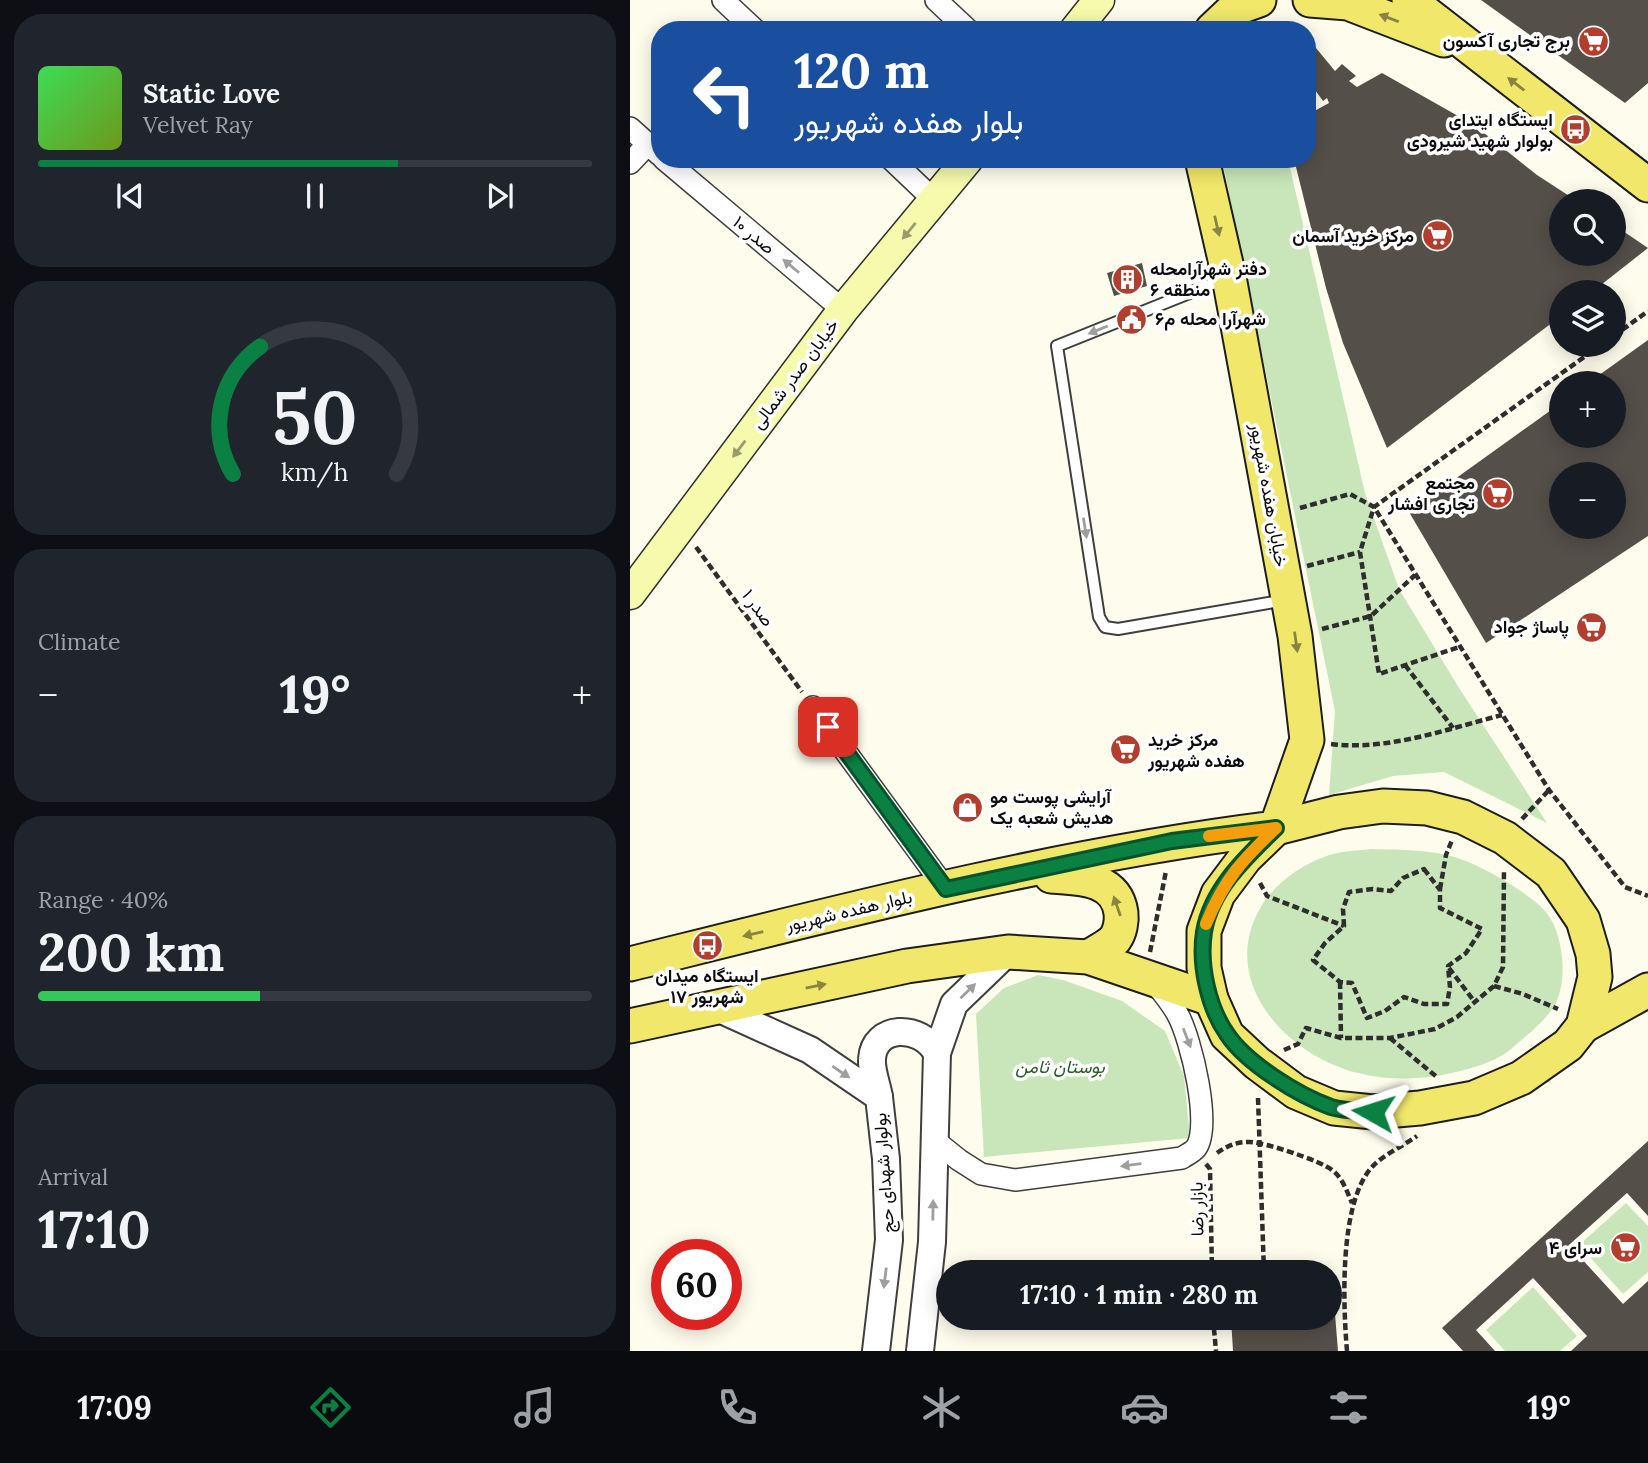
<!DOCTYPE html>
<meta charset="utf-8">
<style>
:root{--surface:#171b24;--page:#20242c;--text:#f1f3f6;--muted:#9ea1a6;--line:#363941;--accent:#0b8043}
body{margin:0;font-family:Lora,Vazirmatn,serif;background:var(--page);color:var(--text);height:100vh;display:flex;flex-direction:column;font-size:26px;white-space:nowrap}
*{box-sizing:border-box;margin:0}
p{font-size:23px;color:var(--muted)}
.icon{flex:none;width:38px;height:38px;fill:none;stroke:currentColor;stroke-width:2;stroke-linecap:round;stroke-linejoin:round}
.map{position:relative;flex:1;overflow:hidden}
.panel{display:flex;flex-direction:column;gap:14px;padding:14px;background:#0d0f14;width:630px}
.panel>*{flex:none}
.banner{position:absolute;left:21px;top:21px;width:665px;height:147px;border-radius:28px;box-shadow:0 4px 18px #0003;background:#1a4fa0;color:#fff;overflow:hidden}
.controls{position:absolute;left:919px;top:189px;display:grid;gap:14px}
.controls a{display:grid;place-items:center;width:77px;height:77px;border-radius:50%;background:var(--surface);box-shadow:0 4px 18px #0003;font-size:35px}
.speed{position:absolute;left:21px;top:1239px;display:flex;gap:14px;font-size:35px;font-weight:700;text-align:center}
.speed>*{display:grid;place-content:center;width:91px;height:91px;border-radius:50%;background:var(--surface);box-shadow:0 4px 18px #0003;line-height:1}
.speed .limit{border:10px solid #d22;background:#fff;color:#111}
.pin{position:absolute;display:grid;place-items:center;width:60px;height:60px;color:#fff;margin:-30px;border-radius:14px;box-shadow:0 4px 10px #0006}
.me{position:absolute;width:77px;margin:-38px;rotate:276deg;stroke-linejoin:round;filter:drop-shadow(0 0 5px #0008)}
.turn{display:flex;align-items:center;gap:24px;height:147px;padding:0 28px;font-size:32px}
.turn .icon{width:91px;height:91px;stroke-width:2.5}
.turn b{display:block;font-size:49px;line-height:60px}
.big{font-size:52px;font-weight:700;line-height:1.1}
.panel .card{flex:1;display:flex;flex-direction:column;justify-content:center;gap:10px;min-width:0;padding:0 24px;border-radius:28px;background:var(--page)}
.panel .dial{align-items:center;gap:0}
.dial svg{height:182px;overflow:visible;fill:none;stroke:var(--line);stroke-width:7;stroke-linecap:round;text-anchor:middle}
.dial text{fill:var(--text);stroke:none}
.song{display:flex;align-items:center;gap:21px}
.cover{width:84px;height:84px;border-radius:10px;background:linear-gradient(135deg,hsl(130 70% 55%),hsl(80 70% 35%))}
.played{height:7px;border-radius:4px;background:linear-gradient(90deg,var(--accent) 65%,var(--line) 65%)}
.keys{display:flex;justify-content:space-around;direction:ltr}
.heat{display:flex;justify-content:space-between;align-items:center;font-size:38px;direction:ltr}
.charge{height:10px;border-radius:5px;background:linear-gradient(90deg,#34c759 40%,var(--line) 0)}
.trip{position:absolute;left:306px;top:1260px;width:406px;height:70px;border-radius:35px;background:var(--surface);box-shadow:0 4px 18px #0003;font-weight:700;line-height:70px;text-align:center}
.tabs{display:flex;height:112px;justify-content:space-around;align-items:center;background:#090b0e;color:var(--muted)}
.tabs .icon{width:49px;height:49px}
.tabs .selected{color:var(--accent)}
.tabs b{font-size:32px;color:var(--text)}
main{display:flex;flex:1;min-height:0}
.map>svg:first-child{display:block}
.green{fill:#c8e6b9}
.building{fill:#544f49;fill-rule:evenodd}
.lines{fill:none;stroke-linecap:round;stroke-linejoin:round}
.service-casing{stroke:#3f3f3f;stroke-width:14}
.minor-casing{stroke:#3f3f3f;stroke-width:24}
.tertiary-casing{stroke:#3f3f3f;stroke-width:30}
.secondary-casing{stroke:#2e2e2e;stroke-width:33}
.primary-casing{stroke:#1d1d1d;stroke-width:37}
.path{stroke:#2e2e2e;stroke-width:4.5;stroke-dasharray:7 3.5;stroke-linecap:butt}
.service{stroke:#fff;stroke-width:10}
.minor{stroke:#fff;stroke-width:21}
.tertiary{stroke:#fff;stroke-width:26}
.secondary{stroke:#f5faac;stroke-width:30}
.primary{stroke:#f0e76b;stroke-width:33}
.oneway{fill:#898440}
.oneway2{fill:#989b6c}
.oneway3{fill:#9e9e9e}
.route-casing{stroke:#07532c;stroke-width:18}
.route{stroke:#0b8043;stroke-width:12}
.slow{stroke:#f59e0b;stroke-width:12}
.labels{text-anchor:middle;stroke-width:7;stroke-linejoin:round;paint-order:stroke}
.poi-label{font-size:18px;font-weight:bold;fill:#0c0c0c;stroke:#fff;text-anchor:end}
.street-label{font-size:18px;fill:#0c0c0c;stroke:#fff}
.park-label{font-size:18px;font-style:italic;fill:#236021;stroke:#fff}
</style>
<main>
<section class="panel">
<div class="card">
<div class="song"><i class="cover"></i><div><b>Static Love</b><p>Velvet Ray</p></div></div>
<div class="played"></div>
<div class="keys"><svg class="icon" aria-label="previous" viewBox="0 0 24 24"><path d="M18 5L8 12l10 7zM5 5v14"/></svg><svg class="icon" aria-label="pause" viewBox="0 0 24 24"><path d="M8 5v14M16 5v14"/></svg><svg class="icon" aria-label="next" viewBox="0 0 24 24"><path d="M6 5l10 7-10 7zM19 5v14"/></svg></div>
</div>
<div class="card dial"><svg viewBox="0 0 100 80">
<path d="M14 69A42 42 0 1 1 86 69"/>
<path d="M14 69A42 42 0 0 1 26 13" stroke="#0b8043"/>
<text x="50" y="56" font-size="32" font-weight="700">50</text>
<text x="50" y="72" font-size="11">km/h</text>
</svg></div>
<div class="card"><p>Climate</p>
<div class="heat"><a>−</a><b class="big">19°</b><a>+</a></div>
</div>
<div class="card"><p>Range · 40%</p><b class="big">200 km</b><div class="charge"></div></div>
<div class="card"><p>Arrival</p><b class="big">17:10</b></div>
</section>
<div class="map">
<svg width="1018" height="1351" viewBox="0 0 1018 1351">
<rect width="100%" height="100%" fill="#fefded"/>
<g class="green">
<path d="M592 159H658L735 493 769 589 829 688 917 823 814 772 763 776 699 795 705 711Z"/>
<path d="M741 849C772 850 806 849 836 861 857 869 902 895 916 912 934 934 939 984 923 1008 912 1024 896 1036 881 1049 863 1064 835 1070 813 1075 785 1080 755 1080 728 1073 655 1055 586 979 632 905 645 884 671 865 694 857 708 851 726 851 741 849Z"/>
<path d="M408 975 433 980 492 1001 535 1031 554 1076 560 1138 354 1157 346 1014 374 988Z"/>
<path d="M996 1203 1018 1226V1272L993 1294 949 1245Z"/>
<path d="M903 1287 947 1336 930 1351H875L856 1330Z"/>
</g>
<g class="building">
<path d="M851 0H1018V83L995 103Z"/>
<path d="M681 42 705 71 712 64 726 76 719 81 727 87 752 73 844 125 907 175 947 201H931V254H984V225L1018 248 962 292H931V316L757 448 713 343 696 288 664 159H677V115L699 103 697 98 693 101 677 79V44Z"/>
<path d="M512 263 517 286 484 296 477 273Z"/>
<path d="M1018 340V536L856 643 779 512 931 403V436H984V383H958ZM931 474H984V527H931Z"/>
<path d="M1018 1141V1216L997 1193 939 1245 993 1304 1018 1281V1351H941L957 1336 903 1278 846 1330 865 1351H833L812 1328Z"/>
<path d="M700 1289H703L708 1351H603L601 1318H700Z"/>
</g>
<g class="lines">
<defs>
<path id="service" d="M597 278 427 346 469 617 475 627 488 629 656 600"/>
<g id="minor">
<path d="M93 0 125 30"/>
<path d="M306 0 338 30"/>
<path d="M0 128 30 155"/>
<path d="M34 159 213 310"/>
<path d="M261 159 304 200"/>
<path d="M0 163 17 145"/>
<path d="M183 707 316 889"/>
<path d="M304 1140 329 1160 351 1174 385 1180 552 1158C556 1155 563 1152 566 1148 582 1126 561 1039 548 1015 542 1003 531 991 523 980"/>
</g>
<g id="tertiary">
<path d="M85 1007 180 1050 249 1097 256 1159 259 1240 246 1351"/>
<path d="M249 1097C247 1085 241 1070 242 1059 244 1025 290 1023 307 1053"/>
<path d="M290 1351 302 1242 307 1053 324 1004 378 952"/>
</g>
<g id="secondary">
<path d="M445 30 469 0"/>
<path d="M0 594 213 310 338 159"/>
</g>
<g id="primary">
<path d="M680 0 718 3 814 40"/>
<path d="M779 0 1018 185"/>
<path d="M582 30 604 9 629 0"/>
<path d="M753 806 797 808 833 817 875 838 921 873 953 920 963 954 965 977 953 1026 938 1045 891 1078 844 1098 790 1108 743 1112 704 1108 666 1092 627 1063 597 1035 581 999 574 968V931L588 894 615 858 646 828 709 812Z"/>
<path d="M421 876C448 878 486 877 491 913 492 921 490 932 485 939 479 946 466 952 458 957"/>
<path d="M0 964C213 911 428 855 646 828L677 740 665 636 599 277 572 159"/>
<path d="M0 1026 277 966 378 952 458 957 581 999"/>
<path d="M953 1026 1018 990"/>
</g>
</defs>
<use href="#service" class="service-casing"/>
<use href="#minor" class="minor-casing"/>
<use href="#tertiary" class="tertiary-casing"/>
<use href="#secondary" class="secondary-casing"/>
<use href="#primary" class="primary-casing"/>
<g class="path">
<path d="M984 336 1018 311"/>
<path d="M971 345 744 507 919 790 995 887 1018 896"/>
<path d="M670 508 720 494 744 507 730 552 749 674 829 647"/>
<path d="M66 547 172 692"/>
<path d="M677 566 730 552"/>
<path d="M692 629 741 616 785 575"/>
<path d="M775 665 823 728"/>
<path d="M701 744C758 751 817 729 872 715"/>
<path d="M892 819 919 790"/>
<path d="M794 869 810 890V908L852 929 836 953 818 966 820 987 817 1004H794L774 997 755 1011 737 1018 722 983 710 982 683 960 695 943 714 926 713 909 719 892 743 889 761 891 773 878Z"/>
<path d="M630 883 637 896 714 926"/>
<path d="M810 889 816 855 822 840"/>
<path d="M520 952 536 871"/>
<path d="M819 968 844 1001"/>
<path d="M710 982 711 1038"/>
<path d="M864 986 893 994 928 1009"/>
<path d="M760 1038 808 1078"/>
<path d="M654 1050 668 1044 676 1028 711 1038H760L805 1029 827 1017 864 986 873 967 874 870"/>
<path d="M628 1098 634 1272"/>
<path d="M587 1153C597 1146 606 1142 618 1142 632 1141 691 1161 702 1170 713 1178 717 1192 722 1203"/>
<path d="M576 1164 580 1169 582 1272"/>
<path d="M583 1318 586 1351"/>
<path d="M717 1351C713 1304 709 1203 742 1167 753 1155 773 1146 787 1136"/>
</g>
<use href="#service" class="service"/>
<use href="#minor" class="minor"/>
<use href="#tertiary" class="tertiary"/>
<use href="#secondary" class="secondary"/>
<use href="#primary" class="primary"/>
</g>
<defs><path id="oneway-solid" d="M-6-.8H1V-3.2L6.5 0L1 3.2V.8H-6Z" transform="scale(1.75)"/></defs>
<g class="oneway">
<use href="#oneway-solid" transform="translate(759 18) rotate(-159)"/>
<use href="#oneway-solid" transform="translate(886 84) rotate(-142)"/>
<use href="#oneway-solid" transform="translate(587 226) rotate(77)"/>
<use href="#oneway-solid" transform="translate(666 642) rotate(82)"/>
<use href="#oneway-solid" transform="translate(487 906) rotate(-109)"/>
<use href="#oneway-solid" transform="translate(123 934) rotate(167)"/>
<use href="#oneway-solid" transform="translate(186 986) rotate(-12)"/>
</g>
<g class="oneway2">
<use href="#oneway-solid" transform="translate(279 231) rotate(129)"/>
<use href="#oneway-solid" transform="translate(109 449) rotate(127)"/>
</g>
<g class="oneway3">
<use href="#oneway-solid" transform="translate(161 266) rotate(-140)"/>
<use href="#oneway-solid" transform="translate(468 330) rotate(158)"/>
<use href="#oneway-solid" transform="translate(455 528) rotate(81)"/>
<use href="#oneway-solid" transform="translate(338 991) rotate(-44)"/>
<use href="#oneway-solid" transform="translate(557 1038) rotate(69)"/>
<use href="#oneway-solid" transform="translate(211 1072) rotate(34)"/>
<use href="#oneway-solid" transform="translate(501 1165) rotate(173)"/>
<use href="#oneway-solid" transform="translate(303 1210) rotate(-89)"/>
<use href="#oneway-solid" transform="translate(255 1278) rotate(97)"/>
</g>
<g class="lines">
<defs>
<path id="route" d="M198 727 316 889 542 841 646 828C617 856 581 889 574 932 569 964 578 1007 597 1034 616 1063 668 1095 701 1107 713 1111 730 1111 743 1112"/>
</defs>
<use href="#route" class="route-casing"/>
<use href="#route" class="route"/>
<path class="slow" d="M576 924C594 880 612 860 646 828L579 836"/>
</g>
<defs>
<symbol id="supermarket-disc" viewBox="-11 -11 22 22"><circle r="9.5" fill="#b33e2d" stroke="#fff"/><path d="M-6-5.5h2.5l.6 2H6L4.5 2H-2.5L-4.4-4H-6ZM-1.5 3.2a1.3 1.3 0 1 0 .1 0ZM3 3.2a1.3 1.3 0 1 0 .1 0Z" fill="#fff"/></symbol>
<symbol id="bus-disc" viewBox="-11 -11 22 22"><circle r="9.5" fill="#b33e2d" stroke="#fff"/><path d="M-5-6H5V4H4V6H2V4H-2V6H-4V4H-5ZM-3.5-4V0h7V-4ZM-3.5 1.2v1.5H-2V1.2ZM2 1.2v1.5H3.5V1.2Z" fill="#fff"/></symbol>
<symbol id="building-disc" viewBox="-11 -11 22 22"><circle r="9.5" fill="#b33e2d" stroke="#fff"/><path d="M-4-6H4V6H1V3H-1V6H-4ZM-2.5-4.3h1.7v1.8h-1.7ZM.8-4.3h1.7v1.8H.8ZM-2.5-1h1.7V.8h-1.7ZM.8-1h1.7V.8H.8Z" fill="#fff"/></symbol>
<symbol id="civic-disc" viewBox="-11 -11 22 22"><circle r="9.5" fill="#b33e2d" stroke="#fff"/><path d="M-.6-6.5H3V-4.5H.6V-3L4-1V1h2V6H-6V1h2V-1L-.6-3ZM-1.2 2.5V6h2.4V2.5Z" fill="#fff"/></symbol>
<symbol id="shop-disc" viewBox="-11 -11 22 22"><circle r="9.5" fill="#b33e2d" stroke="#fff"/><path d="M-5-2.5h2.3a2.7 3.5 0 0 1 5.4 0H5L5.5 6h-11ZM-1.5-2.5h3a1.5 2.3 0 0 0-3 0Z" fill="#fff"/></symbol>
</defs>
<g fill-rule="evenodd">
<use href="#supermarket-disc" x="946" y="24" width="35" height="35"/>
<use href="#bus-disc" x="928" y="112" width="35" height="35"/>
<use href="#supermarket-disc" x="790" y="218" width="35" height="35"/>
<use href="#building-disc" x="480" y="262" width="35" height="35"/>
<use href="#civic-disc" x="484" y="302" width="35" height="35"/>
<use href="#supermarket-disc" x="850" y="476" width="35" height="35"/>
<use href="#supermarket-disc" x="944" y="610" width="35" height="35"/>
<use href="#supermarket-disc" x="478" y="732" width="35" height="35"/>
<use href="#shop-disc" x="320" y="790" width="35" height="35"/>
<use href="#bus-disc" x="60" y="928" width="35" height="35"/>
<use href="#supermarket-disc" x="978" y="1230" width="35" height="35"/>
</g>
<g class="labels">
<g class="poi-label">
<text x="940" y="47">برج تجاری آکسون</text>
<text x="923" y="126">ایستگاه ایتدای<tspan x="923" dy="21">بولوار شهید شیرودی</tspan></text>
<text x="784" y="242">مرکز خرید آسمان</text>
<text x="520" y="275" text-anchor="start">دفتر شهرآرامحله<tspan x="520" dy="21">منطقه ۶</tspan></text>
<text x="525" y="325" text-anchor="start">شهرآرا محله م۶</text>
<text x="845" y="489">مجتمع<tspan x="845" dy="21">تجاری افشار</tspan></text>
<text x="939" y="633">پاساژ جواد</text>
<text x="518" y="746" text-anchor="start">مرکز خرید<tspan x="518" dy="21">هفده شهریور</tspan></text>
<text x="360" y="803" text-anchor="start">آرایشی پوست مو<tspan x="360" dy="21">هدیش شعبه یک</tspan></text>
<text x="77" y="982" text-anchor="middle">ایستگاه میدان<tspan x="77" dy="21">۱۷ شهریور</tspan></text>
<text x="972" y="1254">سرای ۴</text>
</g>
<g class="street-label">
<text transform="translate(124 235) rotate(40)" y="6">صدر ۱۰</text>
<text transform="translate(165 374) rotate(-53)" y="6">خیابان صدر شمالی</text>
<text transform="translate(639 495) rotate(80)" y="6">خیابان هفده شهریور</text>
<text transform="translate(128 608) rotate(54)" y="6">صدر ۱</text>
<text transform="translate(219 911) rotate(-13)" y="6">بلوار هفده شهریور</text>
<text transform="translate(254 1173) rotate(-94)" y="6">بولوار شهدای حج</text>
<text transform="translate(567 1209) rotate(-91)" y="6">بازار رضا</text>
</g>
<g class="park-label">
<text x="430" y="1073">بوستان ثامن</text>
</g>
</g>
</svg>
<div class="controls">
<a><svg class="icon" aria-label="search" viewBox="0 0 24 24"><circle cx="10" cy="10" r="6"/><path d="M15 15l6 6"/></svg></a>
<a><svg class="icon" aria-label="layers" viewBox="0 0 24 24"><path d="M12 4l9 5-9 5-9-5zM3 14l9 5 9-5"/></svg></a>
<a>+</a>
<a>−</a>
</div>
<div class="speed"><div class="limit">60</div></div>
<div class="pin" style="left:198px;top:727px;background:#d93025"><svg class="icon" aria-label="arrive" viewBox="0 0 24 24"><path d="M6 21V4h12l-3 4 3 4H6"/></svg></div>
<svg class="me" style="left:743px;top:1112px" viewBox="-20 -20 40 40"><path d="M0-17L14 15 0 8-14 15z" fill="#0b8043" stroke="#fff" stroke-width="4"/></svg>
<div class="trip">17:10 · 1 min · 280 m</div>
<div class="banner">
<div class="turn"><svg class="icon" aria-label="left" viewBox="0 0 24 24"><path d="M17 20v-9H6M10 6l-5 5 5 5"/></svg><div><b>120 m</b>بلوار هفده شهریور</div></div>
</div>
</div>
</main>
<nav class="tabs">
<b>17:09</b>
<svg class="icon selected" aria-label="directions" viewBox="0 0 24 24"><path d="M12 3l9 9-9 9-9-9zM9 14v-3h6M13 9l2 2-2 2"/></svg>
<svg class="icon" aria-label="music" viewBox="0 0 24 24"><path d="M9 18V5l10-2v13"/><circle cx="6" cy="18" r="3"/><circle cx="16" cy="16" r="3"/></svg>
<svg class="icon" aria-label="phone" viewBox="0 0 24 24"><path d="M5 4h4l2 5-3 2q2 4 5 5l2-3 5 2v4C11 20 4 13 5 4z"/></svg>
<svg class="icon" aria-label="climate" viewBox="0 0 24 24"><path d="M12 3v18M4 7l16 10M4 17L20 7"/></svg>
<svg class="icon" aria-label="car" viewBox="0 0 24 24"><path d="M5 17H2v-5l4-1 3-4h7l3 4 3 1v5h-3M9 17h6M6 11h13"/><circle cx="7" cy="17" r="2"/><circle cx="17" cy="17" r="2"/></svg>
<svg class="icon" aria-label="filters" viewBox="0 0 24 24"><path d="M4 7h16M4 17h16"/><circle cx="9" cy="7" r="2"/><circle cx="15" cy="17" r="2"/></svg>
<b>19°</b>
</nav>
